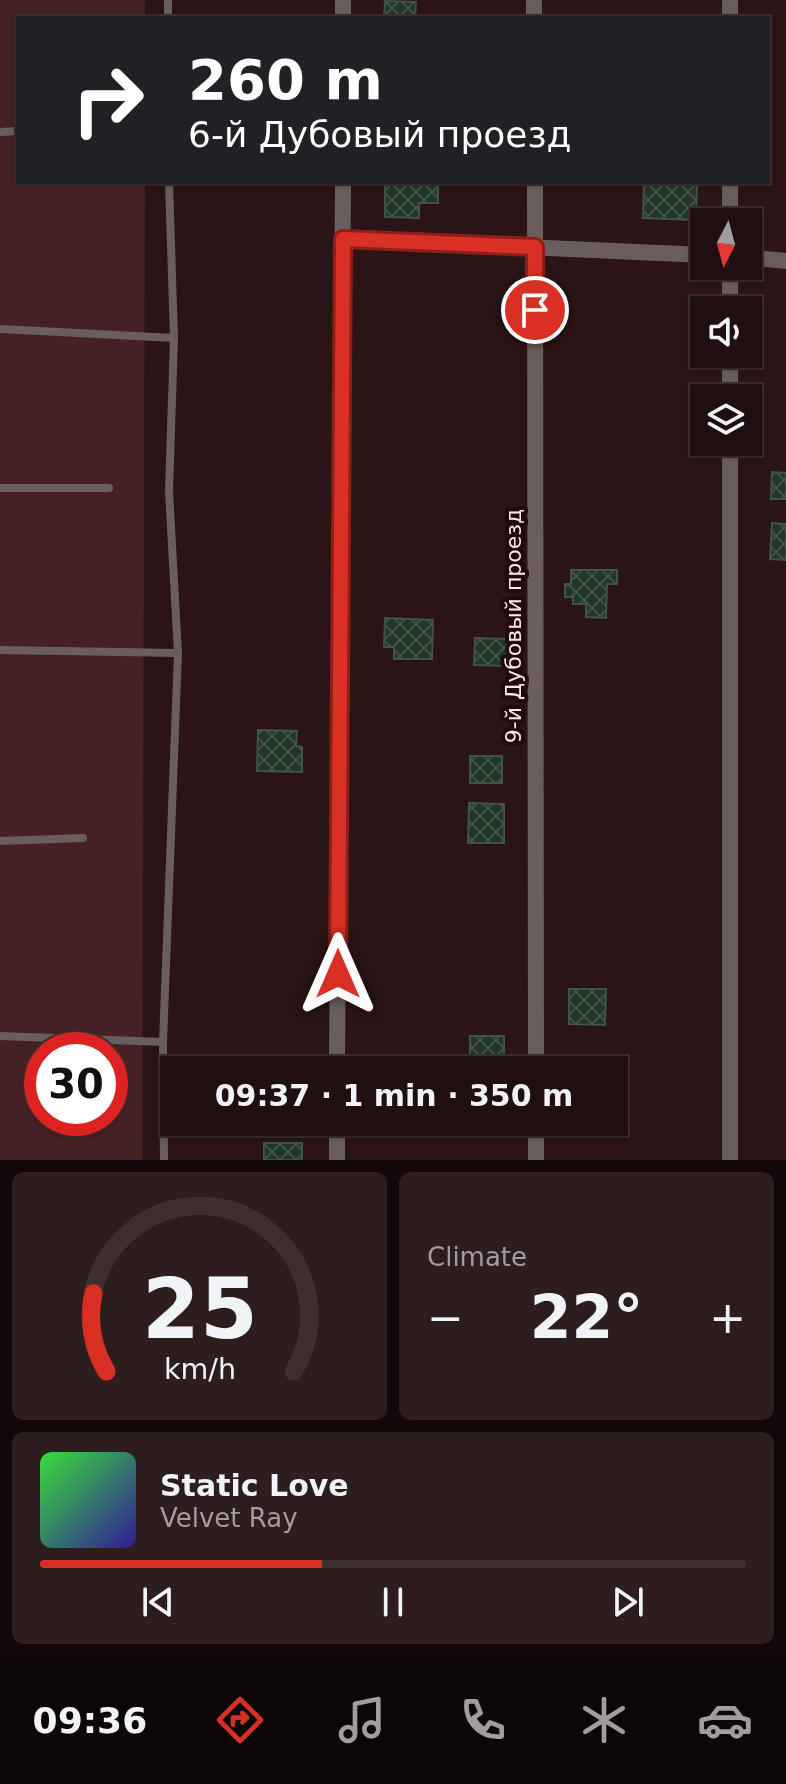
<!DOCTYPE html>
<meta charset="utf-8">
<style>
:root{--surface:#200f10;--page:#2d1d1e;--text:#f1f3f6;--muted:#a29c9f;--line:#3d2f30;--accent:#d93025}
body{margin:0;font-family:"DejaVu Sans",sans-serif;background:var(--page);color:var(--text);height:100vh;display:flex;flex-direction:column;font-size:30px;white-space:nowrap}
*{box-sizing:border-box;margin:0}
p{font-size:26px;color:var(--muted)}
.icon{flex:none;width:44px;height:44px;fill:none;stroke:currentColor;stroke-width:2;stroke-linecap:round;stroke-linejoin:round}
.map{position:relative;height:1160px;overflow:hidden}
.details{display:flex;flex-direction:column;gap:12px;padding:12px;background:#120809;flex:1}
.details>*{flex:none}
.hud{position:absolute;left:16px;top:16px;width:754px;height:168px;border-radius:0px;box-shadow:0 2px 6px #0004,0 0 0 2px var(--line);background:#202124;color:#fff;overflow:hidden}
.needle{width:52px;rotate:186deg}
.tools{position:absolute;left:690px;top:208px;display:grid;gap:16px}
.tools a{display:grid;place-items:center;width:72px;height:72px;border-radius:0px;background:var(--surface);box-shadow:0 2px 6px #0004,0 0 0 2px var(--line);font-size:40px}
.speed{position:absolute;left:24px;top:1032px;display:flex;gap:16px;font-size:40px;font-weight:700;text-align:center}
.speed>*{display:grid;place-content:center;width:104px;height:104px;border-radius:50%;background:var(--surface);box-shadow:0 2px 6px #0004,0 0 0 2px var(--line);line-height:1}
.speed .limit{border:12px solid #d22;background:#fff;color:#111}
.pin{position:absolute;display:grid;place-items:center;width:68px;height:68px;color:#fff;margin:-34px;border:4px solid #fff;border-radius:50%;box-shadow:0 2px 8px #0007}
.me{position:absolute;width:88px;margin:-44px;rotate:0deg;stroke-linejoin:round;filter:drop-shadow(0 0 6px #0008)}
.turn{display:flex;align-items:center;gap:28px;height:168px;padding:0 40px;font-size:36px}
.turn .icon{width:104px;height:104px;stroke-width:2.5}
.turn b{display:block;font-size:56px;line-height:68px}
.big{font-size:60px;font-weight:800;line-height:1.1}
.details .widget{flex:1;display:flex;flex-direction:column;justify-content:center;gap:12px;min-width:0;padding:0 28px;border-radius:12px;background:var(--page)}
.details .dial{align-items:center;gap:0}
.dial svg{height:208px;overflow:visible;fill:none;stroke:var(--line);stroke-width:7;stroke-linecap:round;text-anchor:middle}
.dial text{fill:var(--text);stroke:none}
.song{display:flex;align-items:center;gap:24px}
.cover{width:96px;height:96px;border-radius:12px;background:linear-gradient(135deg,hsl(120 70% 55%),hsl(250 70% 35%))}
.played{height:8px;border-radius:4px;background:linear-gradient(90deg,var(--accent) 40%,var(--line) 40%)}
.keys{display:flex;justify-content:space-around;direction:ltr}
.heat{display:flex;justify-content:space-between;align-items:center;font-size:44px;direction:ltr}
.details .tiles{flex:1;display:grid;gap:12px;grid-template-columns:1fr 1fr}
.widget:last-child{grid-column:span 2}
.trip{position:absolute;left:160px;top:1056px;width:468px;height:80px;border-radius:0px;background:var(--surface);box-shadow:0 2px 6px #0004,0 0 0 2px var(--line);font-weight:800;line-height:80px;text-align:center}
.dock{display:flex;height:128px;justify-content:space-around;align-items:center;background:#0d0606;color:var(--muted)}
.dock .icon{width:56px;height:56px}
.dock .selected{color:var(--accent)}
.dock b{font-size:36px;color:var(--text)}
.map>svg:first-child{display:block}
.garden{fill:#462123;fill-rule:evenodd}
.building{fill:url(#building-cross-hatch);stroke:#3f5445;stroke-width:2}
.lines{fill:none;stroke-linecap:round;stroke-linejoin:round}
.service{stroke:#695d5d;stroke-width:8}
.minor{stroke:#695d5d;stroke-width:16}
.route-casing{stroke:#8d1f18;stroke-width:20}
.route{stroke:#d93025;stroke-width:14}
.labels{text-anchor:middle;stroke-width:8;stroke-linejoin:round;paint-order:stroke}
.street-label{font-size:22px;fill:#fae9e9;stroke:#200a0c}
</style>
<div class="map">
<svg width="786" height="1160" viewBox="0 0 786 1160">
<defs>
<pattern id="building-cross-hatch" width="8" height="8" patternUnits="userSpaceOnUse" patternTransform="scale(2)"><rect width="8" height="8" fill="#213627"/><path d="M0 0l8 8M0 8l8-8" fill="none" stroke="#425346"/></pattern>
</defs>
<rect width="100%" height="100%" fill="#2a1415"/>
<path class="garden" d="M0 0H145V18H18V182H145L142 1160H0ZM42 1050H110V1118H42Z"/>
<g class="building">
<path d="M385 1 416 2 415 18H384Z"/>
<path d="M385 182H438V203H419V218L385 217Z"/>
<path d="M644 182H697L696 220 643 218Z"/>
<path d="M772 472 786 473V499H771Z"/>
<path d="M772 523 786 524V560L770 559Z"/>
<path d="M571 570H617V584H607L606 618 586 617V604H573V597H565V584H571Z"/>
<path d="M385 618 433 620 432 659H394V647H384Z"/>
<path d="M475 638 507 639 506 666 474 665Z"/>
<path d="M258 730 297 731 296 746 302 747V772L257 771Z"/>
<rect x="470" y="756" width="32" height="27"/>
<path d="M469 803 504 804V843H468Z"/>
<path d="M569 989H606L605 1025 569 1024Z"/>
<path d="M470 1036H504V1057L470 1058Z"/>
<rect x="264" y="1143" width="38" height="17"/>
</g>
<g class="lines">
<g class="service">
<path d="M168 18V0"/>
<path d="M0 132 18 131"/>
<path d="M0 329 174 338"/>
<path d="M0 488H109"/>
<path d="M0 650 178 653"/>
<path d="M0 841 83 838"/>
<path d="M0 1036 163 1042"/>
<path d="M164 1160 163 1042 178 653 169 491 174 338 169 182"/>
</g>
<g class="minor">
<path d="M343 0V18"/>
<path d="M534 0V18"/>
<path d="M730 0V18"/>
<path d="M535 182 536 1070"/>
<path d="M730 182V222"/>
<path d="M343 239 704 255"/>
<path d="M748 257 786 261"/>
<path d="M730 310V266"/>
<path d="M730 398V354"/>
<path d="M337 1070 343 182"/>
<path d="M536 1122V1160"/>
<path d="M337 1160V1122"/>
<path d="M730 1160V442"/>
</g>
</g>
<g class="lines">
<defs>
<path id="route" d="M338 974 343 239 535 247V310"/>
</defs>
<use href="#route" class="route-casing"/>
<use href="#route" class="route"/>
</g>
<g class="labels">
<g class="street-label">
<text transform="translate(513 626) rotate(-90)" y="8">9-й Дубовый проезд</text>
</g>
</g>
</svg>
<div class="tools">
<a><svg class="needle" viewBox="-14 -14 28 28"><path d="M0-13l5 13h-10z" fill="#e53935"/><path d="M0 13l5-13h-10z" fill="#a29c9f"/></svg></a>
<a><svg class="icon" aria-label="sound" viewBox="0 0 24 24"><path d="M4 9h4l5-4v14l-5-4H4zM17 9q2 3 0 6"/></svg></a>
<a><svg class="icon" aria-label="layers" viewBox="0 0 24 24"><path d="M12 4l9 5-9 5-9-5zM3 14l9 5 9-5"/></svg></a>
</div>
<div class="speed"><div class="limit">30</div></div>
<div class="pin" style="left:535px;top:310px;background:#d93025"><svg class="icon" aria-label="arrive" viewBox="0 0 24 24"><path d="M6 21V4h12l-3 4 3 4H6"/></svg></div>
<svg class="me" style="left:338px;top:974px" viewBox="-20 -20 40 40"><path d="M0-17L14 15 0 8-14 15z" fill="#d93025" stroke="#fff" stroke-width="4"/></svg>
<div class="trip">09:37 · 1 min · 350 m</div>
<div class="hud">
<div class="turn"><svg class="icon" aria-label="right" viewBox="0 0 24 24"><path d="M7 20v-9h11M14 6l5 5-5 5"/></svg><div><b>260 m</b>6-й Дубовый проезд</div></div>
</div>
</div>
<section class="details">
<div class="tiles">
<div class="widget dial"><svg viewBox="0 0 100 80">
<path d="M14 69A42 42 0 1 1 86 69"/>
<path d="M14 69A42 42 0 0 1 9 39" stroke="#d93025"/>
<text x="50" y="56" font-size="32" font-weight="700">25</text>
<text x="50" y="72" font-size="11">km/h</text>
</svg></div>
<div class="widget"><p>Climate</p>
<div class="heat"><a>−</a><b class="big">22°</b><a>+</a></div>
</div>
<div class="widget">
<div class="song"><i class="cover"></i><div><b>Static Love</b><p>Velvet Ray</p></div></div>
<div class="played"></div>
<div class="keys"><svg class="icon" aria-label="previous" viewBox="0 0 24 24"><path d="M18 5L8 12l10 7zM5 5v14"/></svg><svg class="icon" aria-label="pause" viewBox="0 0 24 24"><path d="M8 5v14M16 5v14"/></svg><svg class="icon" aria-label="next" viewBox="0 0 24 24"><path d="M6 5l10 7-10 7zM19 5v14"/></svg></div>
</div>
</div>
</section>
<nav class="dock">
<b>09:36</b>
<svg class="icon selected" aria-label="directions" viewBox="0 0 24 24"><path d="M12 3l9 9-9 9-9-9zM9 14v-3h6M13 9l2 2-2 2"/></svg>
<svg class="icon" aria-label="music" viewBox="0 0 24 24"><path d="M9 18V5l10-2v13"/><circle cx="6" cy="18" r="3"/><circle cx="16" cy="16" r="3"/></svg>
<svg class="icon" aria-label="phone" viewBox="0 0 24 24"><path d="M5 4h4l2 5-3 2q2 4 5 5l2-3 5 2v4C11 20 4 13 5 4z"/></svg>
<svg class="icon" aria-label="climate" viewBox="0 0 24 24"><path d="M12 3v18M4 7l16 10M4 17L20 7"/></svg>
<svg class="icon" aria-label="car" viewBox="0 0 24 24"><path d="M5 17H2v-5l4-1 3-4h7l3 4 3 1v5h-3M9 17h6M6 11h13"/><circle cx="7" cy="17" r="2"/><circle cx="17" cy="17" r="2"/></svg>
</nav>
